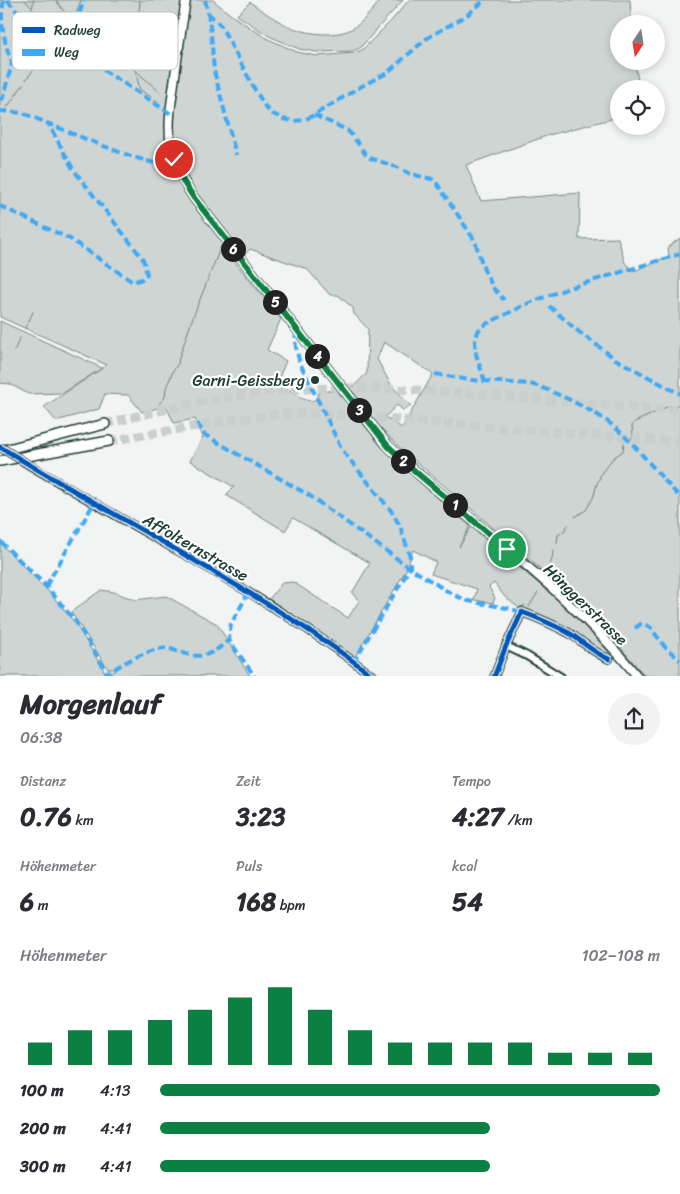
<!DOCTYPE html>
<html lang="de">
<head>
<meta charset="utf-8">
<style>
	body { margin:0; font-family:Sriracha,sans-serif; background:#f2f2f3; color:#2b2b33; height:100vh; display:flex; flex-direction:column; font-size:19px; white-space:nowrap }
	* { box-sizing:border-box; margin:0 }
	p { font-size:16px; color:#7c7c81 }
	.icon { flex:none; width:28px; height:28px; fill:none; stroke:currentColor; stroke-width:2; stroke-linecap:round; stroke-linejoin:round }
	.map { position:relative; height:676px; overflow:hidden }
	.sheet { display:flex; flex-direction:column; background:#fff; flex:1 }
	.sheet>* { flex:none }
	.needle { width:32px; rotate:192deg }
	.tools { position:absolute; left:610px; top:15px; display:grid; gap:10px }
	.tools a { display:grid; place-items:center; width:55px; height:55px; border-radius:50%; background:#fff; box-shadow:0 2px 8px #0003; font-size:25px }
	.pin { position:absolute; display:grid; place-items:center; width:42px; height:42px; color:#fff; margin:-21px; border:2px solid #fff; border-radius:50%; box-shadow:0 1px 5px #0007 }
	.km { position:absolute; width:25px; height:25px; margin:-12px; border-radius:50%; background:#222; color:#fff; font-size:14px; line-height:25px; text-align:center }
	.round { display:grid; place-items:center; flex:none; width:52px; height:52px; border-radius:26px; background:#f2f2f3 }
	.headline { display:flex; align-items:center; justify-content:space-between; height:85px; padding:0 20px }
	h1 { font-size:28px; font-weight:800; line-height:38px }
	.stats { display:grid; grid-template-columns:repeat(3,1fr); gap:8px; height:85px; padding:5px 20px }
	.stats div { display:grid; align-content:center }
	.stats b { font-size:25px; font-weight:800 }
	.stats small { font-size:14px; font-weight:400 }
	.stats p { font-size:14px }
	.chart { height:140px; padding:10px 20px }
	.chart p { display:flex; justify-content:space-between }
	.chart svg { width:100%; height:90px; margin-top:5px; stroke:#0b8043; stroke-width:6 }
	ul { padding:0 20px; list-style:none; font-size:16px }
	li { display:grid; grid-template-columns:80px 60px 1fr; align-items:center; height:38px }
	li i { height:12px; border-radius:6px; background:#0b8043 }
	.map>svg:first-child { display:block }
</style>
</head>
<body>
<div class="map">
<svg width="680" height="677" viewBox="0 0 680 677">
	<rect width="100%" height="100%" fill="#f2f3f3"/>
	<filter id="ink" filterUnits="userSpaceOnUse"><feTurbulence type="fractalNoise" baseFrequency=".02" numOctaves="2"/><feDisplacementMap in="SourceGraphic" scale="10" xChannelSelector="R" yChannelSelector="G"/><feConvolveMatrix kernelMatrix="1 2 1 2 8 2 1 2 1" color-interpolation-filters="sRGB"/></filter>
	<g filter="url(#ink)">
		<!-- green -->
		<g fill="#ced5d3" stroke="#768984" fill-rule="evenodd">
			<path d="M0,0h213l18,15 37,24 29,13 20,4 37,-3 8,-3 30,-30 17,-20h221l2,24h-13v37h16l4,28h-20v28l-70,18 -83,30 15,36 99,-8 -1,46 39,-1 7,25 9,8 35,-15 -1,-9 12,-9v438h-35l-39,-45 -72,-68 -135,-116 -21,-22 -27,-36 16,-16 1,-44 -14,-15 -1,-6 -15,-13h-8l-23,-26 -57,-20 -5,5 -11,-11 -8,8 55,68 -14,31 19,11 -8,19c9,8 24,24 37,20l3,-6 5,-3h14l42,53 27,26 64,56 -11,21 12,-20 79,66 34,33 25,26 -4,3 -35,-26 -48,-21 3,-3 -6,3 -14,-11 -11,-14 -5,4 6,11 -2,5 -19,-3 3,-11 -46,-15 5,-12 -23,-12 -6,18 -52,89 -86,-58 13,-16 11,-1 55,36 11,-17 -7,-8 18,-30 -77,-45 -8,13 -59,-36 8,-8 -44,-26 13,-24 -8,-18 -21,4 -8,-17 -24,6 -14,-17 -23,-1 -6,15 -43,12 -12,-14 63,-42 -107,-48zM384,342l49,32 -31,54 -17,-11 12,-12 6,5 8,-4 -20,-21 -14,-26z"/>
			<path d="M381,0h22l-43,48 -7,3 -36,1 -18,-3 -30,-13 -32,-21 13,-13c25,18 45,32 77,32 6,0 14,-1 20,-3 14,-5 24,-20 34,-31z"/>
			<polygon points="0,321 102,368 63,393 28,394 10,384 0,383"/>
			<polygon points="0,543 50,593 75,623 105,672 103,676 0,676"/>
			<polygon points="101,590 114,592 135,600 166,596 217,624 250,676 112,676 110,674 117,669 108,669 71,612"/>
		</g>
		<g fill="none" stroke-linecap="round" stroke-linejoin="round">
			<!-- stream -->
			<g stroke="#6d807b" stroke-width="1">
				<polyline points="25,0 31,7"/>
				<polyline points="56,0 71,22"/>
				<polyline points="140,0 139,12 138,16 128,20 126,22 125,28 140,90 159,102"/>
				<polyline points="29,21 34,0"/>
				<polyline points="79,26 125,24"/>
				<polyline points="117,31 114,36 119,59"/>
				<polyline points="59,39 75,18 81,0"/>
				<polyline points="72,45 119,30 125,26"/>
				<polyline points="18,67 29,46 28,27"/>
				<polyline points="136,71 162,94"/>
				<polyline points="26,80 46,52 56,43"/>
				<polyline points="6,109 23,85"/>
				<polyline points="25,329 33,312"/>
				<polyline points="14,351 20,338"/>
				<polyline points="159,404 165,397 166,388 174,369 178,364 179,358 193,317 221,246"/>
				<polyline points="631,439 633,435 632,426 635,422 669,406 675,407 680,402"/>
				<polyline points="575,517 586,510 593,498 597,484 602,472 613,458 623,451 624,443"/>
				<polyline points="557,543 558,535 564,531 568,525"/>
				<path d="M545,574c5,-8 8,-15 8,-24"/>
				<polyline points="529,607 538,592"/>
			</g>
			<!-- highway-tunnel -->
			<g stroke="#c8cfcd" stroke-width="9" stroke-dasharray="9 4.5" stroke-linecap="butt">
				<path d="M105,424c67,-17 133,-32 201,-35 65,-3 129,2 193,7 60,5 121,10 181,15"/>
				<polyline points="109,441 231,420 281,414 316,413 680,442"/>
			</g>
			<defs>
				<g id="minor">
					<path d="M31,466c52,31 105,61 158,91 63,37 126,74 185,120"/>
					<polyline points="506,646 527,656 561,677"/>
					<path d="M494,677l12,-31 16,-34c16,6 32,13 47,21 13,8 25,20 40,26"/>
				</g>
				<path id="major" d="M186,0c-4,25 -8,51 -11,76 -3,23 -8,47 -4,70 3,19 12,36 23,52l194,248c22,21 45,41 69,61 63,53 128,105 181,170"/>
				<g id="highway">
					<polyline points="0,451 105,424"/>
					<polyline points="0,461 109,441"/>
				</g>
			</defs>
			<!-- minor casing -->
			<use href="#minor" stroke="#1f3d34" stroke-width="10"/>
			<!-- major casing -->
			<use href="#major" stroke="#1f3d34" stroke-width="11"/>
			<!-- highway casing -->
			<use href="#highway" stroke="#1f3d34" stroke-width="12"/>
			<!-- minor -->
			<use href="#minor" stroke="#fff" stroke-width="6"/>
			<!-- major -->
			<use href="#major" stroke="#fff" stroke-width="8"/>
			<!-- highway -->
			<use href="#highway" stroke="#fff" stroke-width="9"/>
			<defs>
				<polyline id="minor-bridge" points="0,447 31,466"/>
			</defs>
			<!-- minor-bridge casing -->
			<use href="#minor-bridge" stroke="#1f3d34" stroke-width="10" stroke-linecap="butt"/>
			<!-- minor-bridge -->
			<use href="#minor-bridge" stroke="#fff" stroke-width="6"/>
			<!-- quiet -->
			<g stroke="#3fa9f5" stroke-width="4" stroke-dasharray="8 4" stroke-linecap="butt">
				<polyline points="7,0 27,23 68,47 171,114"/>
				<polyline points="205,0 208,13 211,33 214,71 236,155"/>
				<polyline points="208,13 221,26 254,88 266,108 273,114 283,119 293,121 304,120 314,115 362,86 387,73 426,39 467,15 485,0"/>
				<polyline points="68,47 84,0"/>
				<polyline points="0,100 3,98 12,63 6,46 2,24 2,11 4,0"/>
				<path d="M0,111l15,1 10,2c43,17 85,37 129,49"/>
				<polyline points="314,115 347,130 352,135 366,155 370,158 394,166 411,174 432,179 436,182 475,241 484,270 494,289 504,300"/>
				<polyline points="0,206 70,239 133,282 142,279 147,274 143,259 73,169 48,123"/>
				<polyline points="549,306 579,332 617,360 680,394"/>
				<path d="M297,330c-4,10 0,23 3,33l42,87 38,47 12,15 8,14 10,30v12l-56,93"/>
				<path d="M435,374l34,6 61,4c13,3 24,9 36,14 14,7 28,14 41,23 28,21 48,51 73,76"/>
				<polyline points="485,382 476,354 475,342 478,331 486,324 529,303 569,288 680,254"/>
				<polyline points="197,423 205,435 310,496 410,568 452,594 468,601 507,608 522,612"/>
				<polyline points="0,541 46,586 76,622 110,677"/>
				<polyline points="46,586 94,503"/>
				<polyline points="249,592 231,624 229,640 255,677"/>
				<polyline points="635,628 641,624 644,624 650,627 665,647 680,660"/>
				<path d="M105,676c13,-11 43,-27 60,-28 6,0 12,4 18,5 22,7 30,0 46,-13"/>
			</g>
			<defs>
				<g id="cycleway">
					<path d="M0,447c59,36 120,70 180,105 66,39 133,77 194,125"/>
					<path d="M494,677l12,-31 16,-34c16,6 32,13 47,21 13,8 25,20 40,26"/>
				</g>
			</defs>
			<!-- cycleway casing -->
			<use href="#cycleway" stroke="#fff" stroke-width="8"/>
			<!-- cycleway -->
			<use href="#cycleway" stroke="#0057b8" stroke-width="5"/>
		</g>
	</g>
	<g fill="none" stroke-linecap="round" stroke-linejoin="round" filter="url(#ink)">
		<defs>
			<polyline id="route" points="174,159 183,181 194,198 388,446 417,473 507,549"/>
		</defs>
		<!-- route casing -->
		<use href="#route" stroke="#fff" stroke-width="10"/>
		<!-- route -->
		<use href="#route" stroke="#0b8043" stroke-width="6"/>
	</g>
	<!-- markers -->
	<circle fill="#1f3d34" stroke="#fff" stroke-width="2" cx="315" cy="380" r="5"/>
	<g text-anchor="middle" stroke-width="4.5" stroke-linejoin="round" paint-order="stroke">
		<!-- poi labels -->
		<g font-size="16" fill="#1f3d34" stroke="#fff" text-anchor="end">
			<text x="305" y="386">Garni-Geissberg</text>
		</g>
		<!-- street labels -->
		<g font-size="16" fill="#1f3d34" stroke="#fff">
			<text transform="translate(196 547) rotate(30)" y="6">Affolternstrasse</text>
			<text transform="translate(586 604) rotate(44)" y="6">Hönggerstrasse</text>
		</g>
	</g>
	<!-- legend -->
	<rect x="12" y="12" width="166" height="58" rx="8" fill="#fff" stroke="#bcc5c2" stroke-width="1"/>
	<rect x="22" y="27" width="23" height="6" fill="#0057b8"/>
	<rect x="22" y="49" width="23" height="7" fill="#3fa9f5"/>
	<g font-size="14" fill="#1f3d34">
		<text x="54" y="35">Radweg</text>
		<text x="54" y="57">Weg</text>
	</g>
</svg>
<div class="tools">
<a><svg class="needle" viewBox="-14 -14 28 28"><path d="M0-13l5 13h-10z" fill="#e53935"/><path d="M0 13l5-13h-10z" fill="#7c7c81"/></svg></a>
<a><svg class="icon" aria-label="locate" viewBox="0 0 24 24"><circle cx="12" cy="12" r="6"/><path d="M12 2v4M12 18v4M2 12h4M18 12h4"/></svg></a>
</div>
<div class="pin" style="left:507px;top:549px;background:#1e9e55"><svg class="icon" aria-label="arrive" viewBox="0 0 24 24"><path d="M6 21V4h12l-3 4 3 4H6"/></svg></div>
<div class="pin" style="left:174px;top:159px;background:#d93025"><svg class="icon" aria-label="check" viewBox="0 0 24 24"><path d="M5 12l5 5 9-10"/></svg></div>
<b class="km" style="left:455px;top:505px">1</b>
<b class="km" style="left:403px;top:461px">2</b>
<b class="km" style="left:359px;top:410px">3</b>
<b class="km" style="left:317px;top:356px">4</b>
<b class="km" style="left:275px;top:302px">5</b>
<b class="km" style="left:233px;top:249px">6</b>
</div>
<section class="sheet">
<div class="headline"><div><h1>Morgenlauf</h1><p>06:38</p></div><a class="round"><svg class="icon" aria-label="share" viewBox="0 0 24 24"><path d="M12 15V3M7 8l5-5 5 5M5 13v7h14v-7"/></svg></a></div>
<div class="stats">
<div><p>Distanz</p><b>0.76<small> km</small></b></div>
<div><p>Zeit</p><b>3:23</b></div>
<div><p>Tempo</p><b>4:27<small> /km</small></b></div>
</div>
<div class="stats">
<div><p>Höhenmeter</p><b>6<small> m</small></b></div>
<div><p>Puls</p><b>168<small> bpm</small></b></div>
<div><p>kcal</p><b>54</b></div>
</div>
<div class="chart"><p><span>Höhenmeter</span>102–108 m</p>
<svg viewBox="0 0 160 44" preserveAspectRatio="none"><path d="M5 44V33M15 44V27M25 44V27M35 44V22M45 44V17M55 44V11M65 44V6M75 44V17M85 44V27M95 44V33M105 44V33M115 44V33M125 44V33M135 44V38M145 44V38M155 44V38"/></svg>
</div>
<ul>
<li><b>100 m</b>4:13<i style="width:100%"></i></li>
<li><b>200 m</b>4:41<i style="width:66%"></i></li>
<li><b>300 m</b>4:41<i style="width:66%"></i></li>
</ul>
</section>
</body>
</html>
